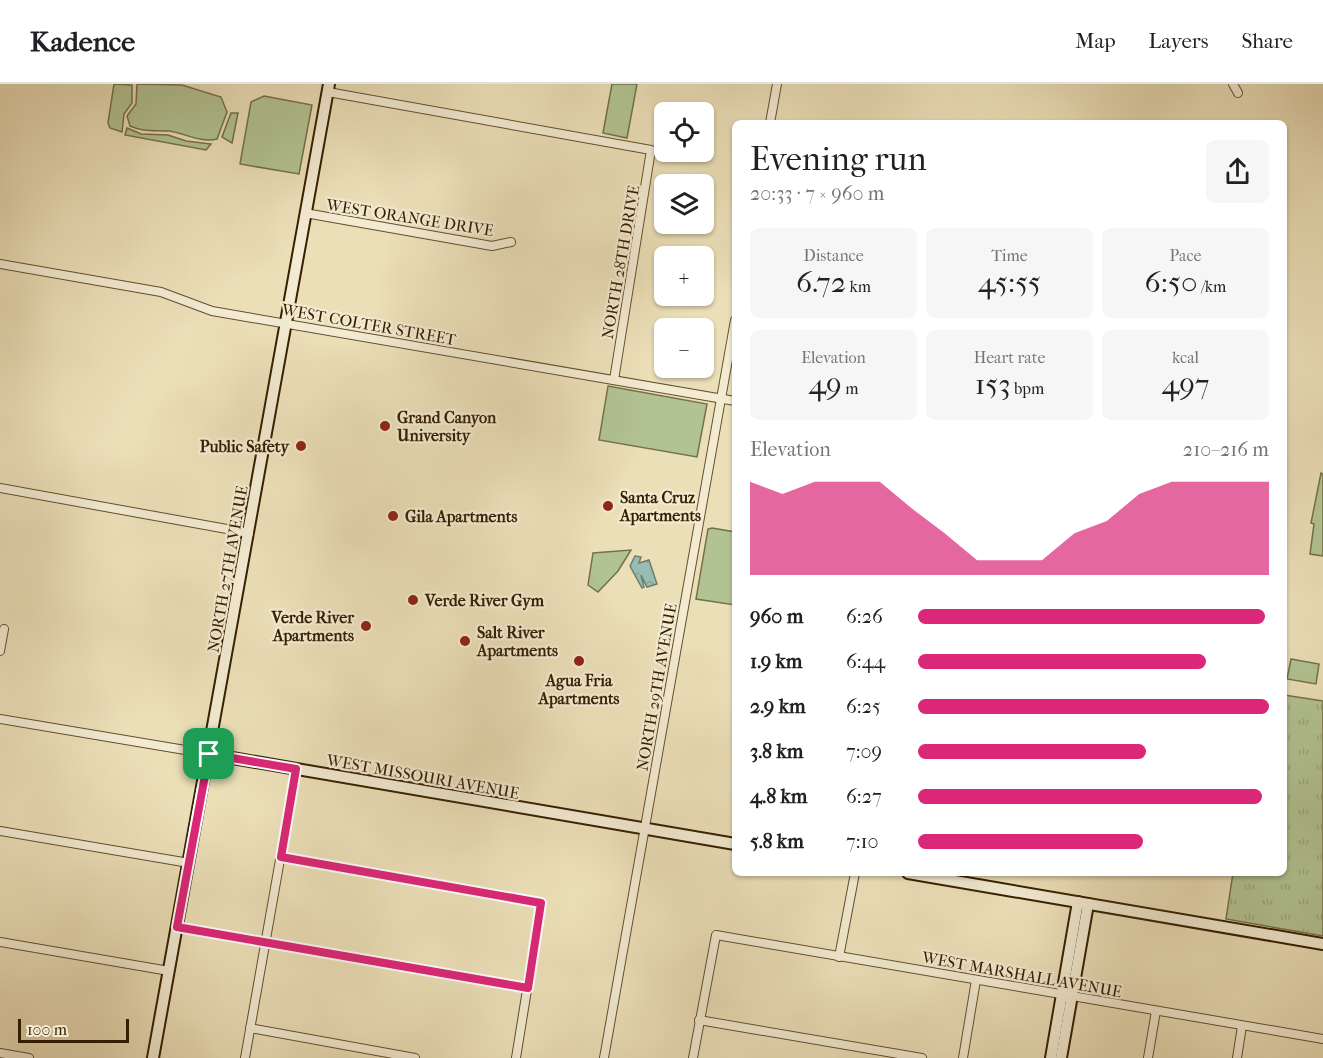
<!DOCTYPE html>
<html lang="en">
<head>
<meta charset="utf-8">
<style>
	body { margin:0; font-family:"IM FELL French Canon",serif; background:#f6f6f6; color:#202124; height:100vh; display:flex; flex-direction:column; font-size:22px; white-space:nowrap }
	* { box-sizing:border-box; margin:0 }
	p { font-size:20px; color:#757577 }
	.icon { flex:none; width:33px; height:33px; fill:none; stroke:currentColor; stroke-width:2; stroke-linecap:round; stroke-linejoin:round }
	.map { position:relative; flex:1; overflow:hidden }
	.details { position:absolute; left:732px; top:36px; width:555px; height:756px; display:flex; flex-direction:column; background:#fff; border-radius:9px; box-shadow:0 2px 4px #0004 }
	.details>* { flex:none }
	.controls { position:absolute; left:654px; top:18px; display:grid; gap:12px }
	.controls a { display:grid; place-items:center; width:60px; height:60px; border-radius:9px; background:#fff; box-shadow:0 2px 4px #0004; font-size:30px }
	.scale { position:absolute; left:18px; bottom:15px; width:111px; box-sizing:border-box; padding-left:6px; border:3px solid #361f00; border-top:0; font-size:16px; line-height:21px; white-space:nowrap; color:#361f00; -webkit-text-stroke:4px #f2ead1; paint-order:stroke }
	.pin { position:absolute; display:grid; place-items:center; width:51px; height:51px; color:#fff; margin:-26px; border-radius:12px; box-shadow:0 3px 9px #0006 }
	.round { display:grid; place-items:center; flex:none; width:63px; height:63px; border-radius:9px; background:#f6f6f6 }
	.overview { display:flex; align-items:center; justify-content:space-between; height:102px; padding:0 18px }
	h1 { font-size:33px; font-weight:600; line-height:45px }
	.metrics { display:grid; grid-template-columns:repeat(3,1fr); gap:9px; height:102px; padding:6px 18px }
	.metrics div { display:grid; align-content:center; border-radius:9px; background:#f6f6f6; text-align:center }
	.metrics b { font-size:30px; font-weight:600 }
	.metrics small { font-size:16px; font-weight:400 }
	.metrics p { font-size:16px }
	.chart { height:168px; padding:12px 18px }
	.chart p { display:flex; justify-content:space-between }
	.chart svg { width:100%; height:108px; margin-top:6px; fill:#db2777; opacity:.7 }
	ul { padding:0 18px; list-style:none; font-size:20px }
	li { display:grid; grid-template-columns:96px 72px 1fr; align-items:center; height:45px }
	li i { height:15px; border-radius:8px; background:#db2777 }
	header { display:flex; align-items:center; gap:36px; box-sizing:border-box; height:84px; padding:0 30px; background:#fff; border-bottom:2px solid #e0e0e0 }
	header strong { font-size:28px }
	nav { display:flex; gap:33px; margin-inline-start:auto; font-size:21px }
	.map>svg:first-child { display:block }
</style>
</head>
<body>
<header>
<strong>Kadence</strong>
<nav><a>Map</a><a>Layers</a><a>Share</a></nav>
</header>
<div class="map">
<svg width="1323" height="974" viewBox="0 0 1323 974">
	<defs>
		<pattern id="park-tufts" width="24" height="20" patternUnits="userSpaceOnUse" patternTransform="scale(1.5)"><rect width="24" height="20" fill="#b2c393"/><path d="M3 7l-1-3M5 7V3M7 7l1-3M15 17l-1-3M17 17v-4M19 17l1-3" fill="none" stroke="#9aa77d"/></pattern>
		<pattern id="water-ripples" width="26" height="14" patternUnits="userSpaceOnUse" patternTransform="scale(1.5)"><rect width="26" height="14" fill="#98bcb3"/><path d="M2 4q2-2 4 0t4 0M15 11q2-2 4 0t4 0" fill="none" stroke="#84a198"/></pattern>
	</defs>
	<rect width="100%" height="100%" fill="#ebdfb8"/>
	<filter id="stains"><feTurbulence type="fractalNoise" baseFrequency=".00333" numOctaves="4"/><feColorMatrix values="0 0 0 0 .2 0 0 0 0 .09 0 0 0 0 .02 0 0 0 .5 -.17"/></filter>
	<radialGradient id="worn" r=".72"><stop offset=".6" stop-color="#630" stop-opacity="0"/><stop offset="1" stop-color="#630" stop-opacity=".3"/></radialGradient>
	<!-- grass -->
	<g fill="#b2c393" stroke="#74714a" stroke-width="1.5">
		<polygon points="114,0 132,1 132,19 124,30 122,48 110,44 108,39"/>
		<path d="M137,0l45,1 39,12 6,15 -10,27c-16,4 -33,-6 -48,-8 -14,-1 -26,1 -39,-5l-3,-10 9,-12z"/>
		<polygon points="612,0 637,0 627,54 603,49"/>
		<polygon points="264,12 312,21 299,90 240,80 251,18"/>
		<polygon points="231,29 238,29 232,59 222,53"/>
		<polygon points="127,44 141,50 168,51 186,57 211,60 206,66 125,51"/>
		<polygon points="608,302 707,320 697,373 599,356"/>
		<polygon points="1321,389 1323,390 1323,472 1310,470 1314,440 1311,439"/>
		<polygon points="712,444 735,448 735,521 696,515 708,445"/>
		<polygon points="631,466 618,487 598,508 588,501 593,469"/>
		<polygon points="1291,575 1319,580 1316,600 1287,595"/>
	</g>
	<!-- park -->
	<polygon fill="url(#park-tufts)" stroke="#74714a" stroke-width="1.5" points="1284,611 1323,617 1323,852 1226,835 1233,789 1284,789"/>
	<!-- water -->
	<polygon fill="url(#water-ripples)" stroke="#717d6b" stroke-width="1.5" points="635,472 641,473 639,479 649,476 657,500 647,503 641,491 644,503 642,504 630,482"/>
	<g fill="none" stroke-linecap="round" stroke-linejoin="round">
		<defs>
			<g id="street">
				<polyline points="1233,0 1238,9"/>
				<polyline points="328,8 651,66 614,296"/>
				<polyline points="770,39 777,0"/>
				<polyline points="305,129 492,162 511,158"/>
				<polyline points="0,180 161,208 212,227 735,317"/>
				<polyline points="0,404 249,449"/>
				<polyline points="0,567 4,545"/>
				<polyline points="0,635 209,670"/>
				<polyline points="0,747 189,779"/>
				<polyline points="281,773 541,819 516,974"/>
				<polyline points="176,843 528,904"/>
				<polyline points="0,858 169,887"/>
				<polyline points="839,873 855,789"/>
				<polyline points="699,936 922,974"/>
				<polyline points="250,944 415,974"/>
				<polyline points="0,969 29,974"/>
				<polyline points="245,974 296,685"/>
				<polyline points="604,974 735,236"/>
				<polyline points="693,974 716,851 1323,955"/>
				<polyline points="963,974 976,896"/>
				<polyline points="1148,974 1156,927"/>
				<polyline points="1237,974 1242,942"/>
			</g>
			<g id="secondary">
				<polyline points="209,670 735,760"/>
				<polyline points="908,789 1323,860"/>
				<polyline points="153,974 329,0"/>
				<polyline points="1051,974 1078,818"/>
				<polyline points="1061,974 1088,820"/>
			</g>
		</defs>
		<!-- street casing -->
		<use href="#street" stroke="#634f2e" stroke-width="10"/>
		<!-- secondary casing -->
		<use href="#secondary" stroke="#361f00" stroke-width="14"/>
		<!-- street -->
		<use href="#street" stroke="#f2ead1" stroke-width="8"/>
		<!-- secondary -->
		<use href="#secondary" stroke="#f2ead1" stroke-width="10"/>
	</g>
	<g fill="none" stroke-linecap="round" stroke-linejoin="round">
		<defs>
			<polygon id="route" points="209,670 296,685 281,773 541,819 528,904 177,843"/>
		</defs>
		<!-- route casing -->
		<use href="#route" stroke="#fff" stroke-width="12"/>
		<!-- route -->
		<use href="#route" stroke="#db2777" stroke-width="8"/>
	</g>
	<!-- markers -->
	<g fill="#8f2418" stroke="#f2ead1" stroke-width="2">
		<circle cx="385" cy="342" r="6"/>
		<circle cx="301" cy="362" r="6"/>
		<circle cx="608" cy="422" r="6"/>
		<circle cx="393" cy="432" r="6"/>
		<circle cx="413" cy="516" r="6"/>
		<circle cx="366" cy="542" r="6"/>
		<circle cx="465" cy="557" r="6"/>
		<circle cx="579" cy="577" r="6"/>
	</g>
	<g text-anchor="middle" stroke-width="4.5" stroke-linejoin="round" paint-order="stroke">
		<!-- street labels -->
		<g font-size="16" fill="#361f00" stroke="#f2ead1">
			<text transform="translate(410 133) rotate(9)" y="6">WEST ORANGE DRIVE</text>
			<text transform="translate(620 178) rotate(-80)" y="6">NORTH 28TH DRIVE</text>
			<text transform="translate(369 240) rotate(10)" y="6">WEST COLTER STREET</text>
			<text transform="translate(227 485) rotate(-80)" y="6">NORTH 27TH AVENUE</text>
			<text transform="translate(656 603) rotate(-80)" y="6">NORTH 29TH AVENUE</text>
			<text transform="translate(423 692) rotate(10)" y="6">WEST MISSOURI AVENUE</text>
			<text transform="translate(1022 890) rotate(10)" y="6">WEST MARSHALL AVENUE</text>
		</g>
		<!-- poi labels -->
		<g font-size="16" font-weight="bold" fill="#361f00" stroke="#f2ead1" text-anchor="start">
			<text x="397" y="339">Grand Canyon<tspan x="397" dy="18">University</tspan></text>
			<text x="289" y="368" text-anchor="end">Public Safety</text>
			<text x="620" y="419">Santa Cruz<tspan x="620" dy="18">Apartments</tspan></text>
			<text x="405" y="438">Gila Apartments</text>
			<text x="425" y="522">Verde River Gym</text>
			<text x="354" y="539" text-anchor="end">Verde River<tspan x="354" dy="18">Apartments</tspan></text>
			<text x="477" y="554">Salt River<tspan x="477" dy="18">Apartments</tspan></text>
			<text x="579" y="602" text-anchor="middle">Agua Fria<tspan x="579" dy="18">Apartments</tspan></text>
		</g>
	</g>
	<rect width="100%" height="100%" filter="url(#stains)"/>
	<rect width="100%" height="100%" fill="url(#worn)"/>
</svg>
<div class="controls">
<a><svg class="icon" aria-label="locate" viewBox="0 0 24 24"><circle cx="12" cy="12" r="6"/><path d="M12 2v4M12 18v4M2 12h4M18 12h4"/></svg></a>
<a><svg class="icon" aria-label="layers" viewBox="0 0 24 24"><path d="M12 4l9 5-9 5-9-5zM3 14l9 5 9-5"/></svg></a>
<a>+</a>
<a>−</a>
</div>
<div class="scale">100 m</div>
<div class="pin" style="left:209px;top:670px;background:#1e9e55"><svg class="icon" aria-label="arrive" viewBox="0 0 24 24"><path d="M6 21V4h12l-3 4 3 4H6"/></svg></div>
<section class="details">
<div class="overview"><div><h1>Evening run</h1><p>20:33 · 7 × 960 m</p></div><a class="round"><svg class="icon" aria-label="share" viewBox="0 0 24 24"><path d="M12 15V3M7 8l5-5 5 5M5 13v7h14v-7"/></svg></a></div>
<div class="metrics">
<div><p>Distance</p><b>6.72<small> km</small></b></div>
<div><p>Time</p><b>45:55</b></div>
<div><p>Pace</p><b>6:50<small> /km</small></b></div>
</div>
<div class="metrics">
<div><p>Elevation</p><b>49<small> m</small></b></div>
<div><p>Heart rate</p><b>153<small> bpm</small></b></div>
<div><p>kcal</p><b>497</b></div>
</div>
<div class="chart"><p><span>Elevation</span>210–216 m</p>
<svg viewBox="0 0 160 44" preserveAspectRatio="none"><path d="M0 44V6L10 11L20 6L30 6L40 6L50 17L60 27L70 38L80 38L90 38L100 27L110 22L120 11L130 6L140 6L150 6L160 6V44z"/></svg>
</div>
<ul>
<li><b>960 m</b>6:26<i style="width:99%"></i></li>
<li><b>1.9 km</b>6:44<i style="width:82%"></i></li>
<li><b>2.9 km</b>6:25<i style="width:100%"></i></li>
<li><b>3.8 km</b>7:09<i style="width:65%"></i></li>
<li><b>4.8 km</b>6:27<i style="width:98%"></i></li>
<li><b>5.8 km</b>7:10<i style="width:64%"></i></li>
</ul>
</section>
</div>
</body>
</html>
